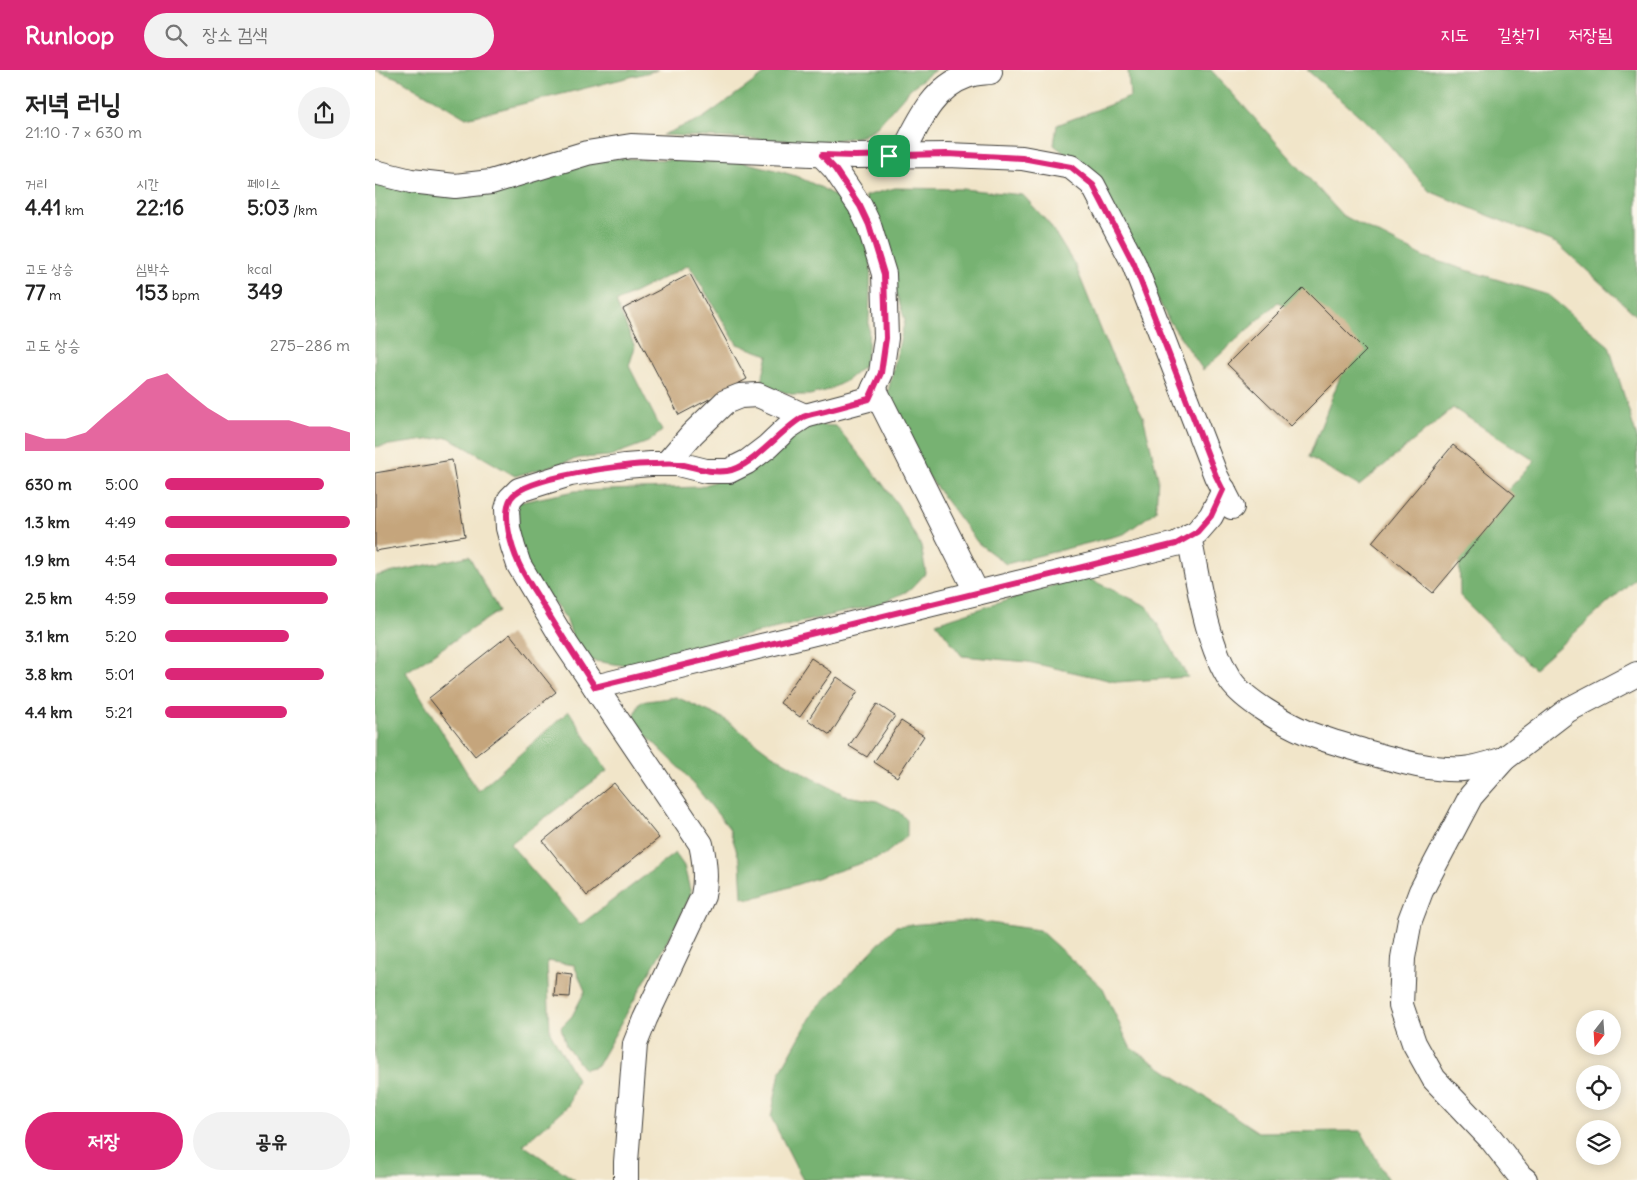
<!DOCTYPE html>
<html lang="ko">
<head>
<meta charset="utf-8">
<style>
	body { margin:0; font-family:Delius,"Poor Story",sans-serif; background:#f2f2f2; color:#222; height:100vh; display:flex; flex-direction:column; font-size:19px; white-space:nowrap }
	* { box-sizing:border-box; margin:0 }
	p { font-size:16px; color:#767676 }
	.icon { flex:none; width:28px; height:28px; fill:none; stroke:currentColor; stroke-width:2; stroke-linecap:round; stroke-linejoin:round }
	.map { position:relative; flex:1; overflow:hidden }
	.drawer { display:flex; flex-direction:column; background:#fff; width:375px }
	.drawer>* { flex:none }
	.needle { width:32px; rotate:197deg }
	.controls { position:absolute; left:1201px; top:940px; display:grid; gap:10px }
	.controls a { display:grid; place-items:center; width:45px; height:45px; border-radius:50%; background:#fff; box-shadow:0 2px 12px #0003; font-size:25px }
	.pin { position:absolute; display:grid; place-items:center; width:42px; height:42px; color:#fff; margin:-21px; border-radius:10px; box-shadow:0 2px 8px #0006 }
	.round { display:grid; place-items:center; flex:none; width:52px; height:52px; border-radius:26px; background:#f2f2f2 }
	.overview { display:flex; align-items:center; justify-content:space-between; height:85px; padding:0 25px }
	h1 { font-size:28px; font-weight:700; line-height:38px }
	.stats { display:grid; grid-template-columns:repeat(3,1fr); gap:8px; height:85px; padding:5px 25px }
	.stats div { display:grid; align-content:center }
	.stats b { font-size:21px; font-weight:700 }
	.stats small { font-size:14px; font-weight:400 }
	.stats p { font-size:14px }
	.chart { height:140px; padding:10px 25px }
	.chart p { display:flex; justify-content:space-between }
	.chart svg { width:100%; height:90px; margin-top:5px; fill:#db2777; opacity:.7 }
	.cta { display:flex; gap:10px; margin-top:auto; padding:10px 25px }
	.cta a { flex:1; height:58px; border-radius:30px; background:#db2777; color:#fff; font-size:20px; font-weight:700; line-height:58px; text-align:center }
	.cta a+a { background:#f2f2f2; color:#222 }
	ul { padding:0 25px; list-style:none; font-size:16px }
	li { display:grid; grid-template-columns:80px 60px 1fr; align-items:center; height:38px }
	li i { height:12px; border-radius:6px; background:#db2777 }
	header { display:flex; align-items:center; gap:30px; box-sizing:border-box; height:70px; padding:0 25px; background:#db2777; color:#fff }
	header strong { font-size:24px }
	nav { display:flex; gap:28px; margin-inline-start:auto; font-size:18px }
	.search { width:350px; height:45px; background:#f2f2f2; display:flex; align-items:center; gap:12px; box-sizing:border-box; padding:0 18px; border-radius:28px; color:#767676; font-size:19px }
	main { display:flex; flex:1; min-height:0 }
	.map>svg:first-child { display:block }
</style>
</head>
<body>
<header>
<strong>Runloop</strong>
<div class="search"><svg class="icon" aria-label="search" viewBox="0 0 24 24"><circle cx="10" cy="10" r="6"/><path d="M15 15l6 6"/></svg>장소 검색</div>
<nav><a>지도</a><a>길찾기</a><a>저장됨</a></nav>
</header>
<main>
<section class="drawer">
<div class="overview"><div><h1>저녁 러닝</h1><p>21:10 · 7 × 630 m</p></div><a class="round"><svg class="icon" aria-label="share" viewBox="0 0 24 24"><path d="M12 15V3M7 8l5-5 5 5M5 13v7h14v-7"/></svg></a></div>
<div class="stats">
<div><p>거리</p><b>4.41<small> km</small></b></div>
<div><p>시간</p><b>22:16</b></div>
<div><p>페이스</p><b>5:03<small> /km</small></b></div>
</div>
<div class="stats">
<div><p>고도 상승</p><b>77<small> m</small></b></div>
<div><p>심박수</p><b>153<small> bpm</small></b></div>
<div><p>kcal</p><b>349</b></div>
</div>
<div class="chart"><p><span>고도 상승</span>275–286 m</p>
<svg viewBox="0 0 160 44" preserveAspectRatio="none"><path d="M0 44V35L10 38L20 38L30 35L40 26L50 18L60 9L70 6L80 15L90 23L100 29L110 29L120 29L130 29L140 32L150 32L160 35V44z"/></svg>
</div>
<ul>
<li><b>630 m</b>5:00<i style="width:86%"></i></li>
<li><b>1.3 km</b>4:49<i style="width:100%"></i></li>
<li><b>1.9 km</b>4:54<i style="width:93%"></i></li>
<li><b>2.5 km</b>4:59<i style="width:88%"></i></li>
<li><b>3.1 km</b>5:20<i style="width:67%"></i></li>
<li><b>3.8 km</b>5:01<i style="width:86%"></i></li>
<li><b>4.4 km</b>5:21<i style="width:66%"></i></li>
</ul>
<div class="cta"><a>저장</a><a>공유</a></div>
</section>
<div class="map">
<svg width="1262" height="1110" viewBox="0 0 1262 1110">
	<rect width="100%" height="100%" fill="#fbf7ec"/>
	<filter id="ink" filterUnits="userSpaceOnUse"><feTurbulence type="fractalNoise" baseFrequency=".02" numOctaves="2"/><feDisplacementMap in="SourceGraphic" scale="10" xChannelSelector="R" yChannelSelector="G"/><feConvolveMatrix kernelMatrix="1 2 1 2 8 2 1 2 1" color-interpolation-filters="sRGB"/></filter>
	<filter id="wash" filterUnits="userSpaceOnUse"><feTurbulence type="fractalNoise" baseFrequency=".0096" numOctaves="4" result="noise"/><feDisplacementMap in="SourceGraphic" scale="20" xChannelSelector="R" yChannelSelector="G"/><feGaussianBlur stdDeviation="1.12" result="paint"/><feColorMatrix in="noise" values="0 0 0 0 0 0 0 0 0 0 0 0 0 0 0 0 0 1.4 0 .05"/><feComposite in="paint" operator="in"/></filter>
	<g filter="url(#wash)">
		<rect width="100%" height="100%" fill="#f1e5c9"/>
		<!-- forest -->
		<g fill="#77b272" stroke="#4a6747">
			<polygon points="0,0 283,0 91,48 25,9"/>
			<polygon points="395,0 560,0 536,18 502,57 487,66 448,72 287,65 328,48"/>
			<polygon points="753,0 836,0 967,145 1049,187 1173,225 1234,276 1262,368 1262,507 1159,599 1085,526 1084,472 1160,391 1078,338 984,416 934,387 977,276 903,232 828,300 793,249 722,109 679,75 682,55 755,27"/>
			<polygon points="932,0 1262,0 1262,246 1183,174 1054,121 1002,61"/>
			<polygon points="233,88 368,92 397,99 421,106 447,118 463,128 480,149 496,189 493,280 488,297 471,311 453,320 435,325 419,325 402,320 386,313 393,285 362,274 314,195 241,232 260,277 254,296 287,361 273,372 235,386 205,388 140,406 73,367 0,377 0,109 24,116"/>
			<polygon points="520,118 588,119 648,125 675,155 701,197 735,282 768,346 783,407 781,441 749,464 631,494 603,473 567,425 530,374 511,330 530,250 490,126"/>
			<polygon points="429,354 461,356 504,409 523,435 546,476 551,503 535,520 504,534 313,579 267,598 205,589 191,548 152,501 140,462 141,433 200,421 325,417 353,406"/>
			<polygon points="94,486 124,541 31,602 103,721 194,641 232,701 135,774 205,855 300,783 309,796 316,824 303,852 222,996 209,999 191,976 186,957 197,946 210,921 199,895 172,891 175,962 202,1009 193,1036 148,1075 200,1110 0,1110 0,506"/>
			<polygon points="708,506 772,536 813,607 742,612 653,592 587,586 561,553"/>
			<polygon points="301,627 348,648 396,684 439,709 472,726 502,731 524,742 532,750 532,766 508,786 396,823 375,829 367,827 365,791 354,758 306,699 257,652 265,632"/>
			<polygon points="594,850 664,860 728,918 755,977 883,1062 986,1061 1013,1110 428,1110 396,1047 405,1002 440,940 521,856"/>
		</g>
		<g id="blocks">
			<!-- building -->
			<g fill="#c5a57b">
				<polygon points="315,204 372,309 304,345 248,239"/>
				<polygon points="928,218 991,281 916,356 852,294"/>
				<polygon points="1078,375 1140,425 1058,523 997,472"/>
				<polygon points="77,390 90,466 0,481 0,403"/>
				<polygon points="135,564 181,622 100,686 54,628"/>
				<polygon points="436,588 457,602 425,647 405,633"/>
				<polygon points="462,607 483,621 455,665 433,650"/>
				<polygon points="502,634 520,646 492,687 474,676"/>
				<polygon points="526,651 549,666 522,707 499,692"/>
				<polygon points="239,713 284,768 212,826 168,771"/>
				<polygon points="181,902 197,904 195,927 179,926"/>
			</g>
		</g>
	</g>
	<g filter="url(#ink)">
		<use href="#blocks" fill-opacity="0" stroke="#3c3a36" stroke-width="1"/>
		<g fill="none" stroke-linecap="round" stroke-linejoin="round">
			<defs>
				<g id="minor">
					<path d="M527,85c16,-31 30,-67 65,-79 7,-3 16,-3 23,-4"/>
					<polyline points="0,102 36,111 80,116 116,112 212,83 256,76 480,86 572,85 647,88 696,97 718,115 759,194 841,406 857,437"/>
					<polyline points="499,318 602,523"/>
					<polyline points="291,394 317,364 350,332 365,326 383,325 430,346"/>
					<path d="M814,466c9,44 17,108 42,145 13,19 53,42 74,51 19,8 39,13 58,19 32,9 67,20 100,18 14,-1 28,-6 41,-10"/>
					<polyline points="220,617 801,474 822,462 836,446 849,420"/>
					<path d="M251,1110v-18l9,-118 10,-25 58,-123c4,-18 2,-34 -2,-52l-135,-200 -47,-79 -6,-18 -5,-19 -1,-19 3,-10 9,-9 51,-16 55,-8 26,-2h27l28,7h23l18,-9 21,-16 19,-18 18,-12 64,-17 12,-26 5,-35 -2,-64 -15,-49 -9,-19 -25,-37 -13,-14"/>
					<polyline points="1150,1110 1145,1106 1116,1069 1059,1009 1039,973 1026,935 1028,888 1035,850 1046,821 1096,726 1129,689 1193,640 1262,604"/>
				</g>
			</defs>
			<!-- minor casing -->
			<use href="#minor" stroke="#3c3a36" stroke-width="26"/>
			<!-- minor -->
			<use href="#minor" stroke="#fff" stroke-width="24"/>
		</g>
	</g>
	<g fill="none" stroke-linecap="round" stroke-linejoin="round" filter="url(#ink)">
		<defs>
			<path id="route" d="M572,84l75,4 49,9 22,18 41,79 82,212 7,14 -12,26 -14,16 -21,12 -581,143c-19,-29 -37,-57 -55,-87 -7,-11 -15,-23 -21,-36 -7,-15 -18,-50 -8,-66 13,-21 115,-34 141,-34 8,0 18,-1 26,0 18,3 29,9 49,7 25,-3 53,-41 76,-54 7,-3 15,-4 22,-6 15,-4 30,-8 44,-12l12,-26 5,-35 -2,-64 -15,-49 -9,-19 -25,-37 -13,-14 33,1z"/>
		</defs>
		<!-- route casing -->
		<use href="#route" stroke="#fff" stroke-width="10"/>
		<!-- route -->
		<use href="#route" stroke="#db2777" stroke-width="6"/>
	</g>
</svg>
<div class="controls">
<a><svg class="needle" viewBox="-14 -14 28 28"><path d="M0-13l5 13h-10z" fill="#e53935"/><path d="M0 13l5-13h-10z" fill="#767676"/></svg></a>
<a><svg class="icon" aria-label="locate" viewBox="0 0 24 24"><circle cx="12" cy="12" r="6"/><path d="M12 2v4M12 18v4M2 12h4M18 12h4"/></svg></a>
<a><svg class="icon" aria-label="layers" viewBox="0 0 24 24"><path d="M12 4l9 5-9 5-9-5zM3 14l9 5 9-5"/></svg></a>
</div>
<div class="pin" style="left:514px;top:86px;background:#1e9e55"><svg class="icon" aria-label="arrive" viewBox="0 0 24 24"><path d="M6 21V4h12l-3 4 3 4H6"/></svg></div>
</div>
</main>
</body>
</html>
